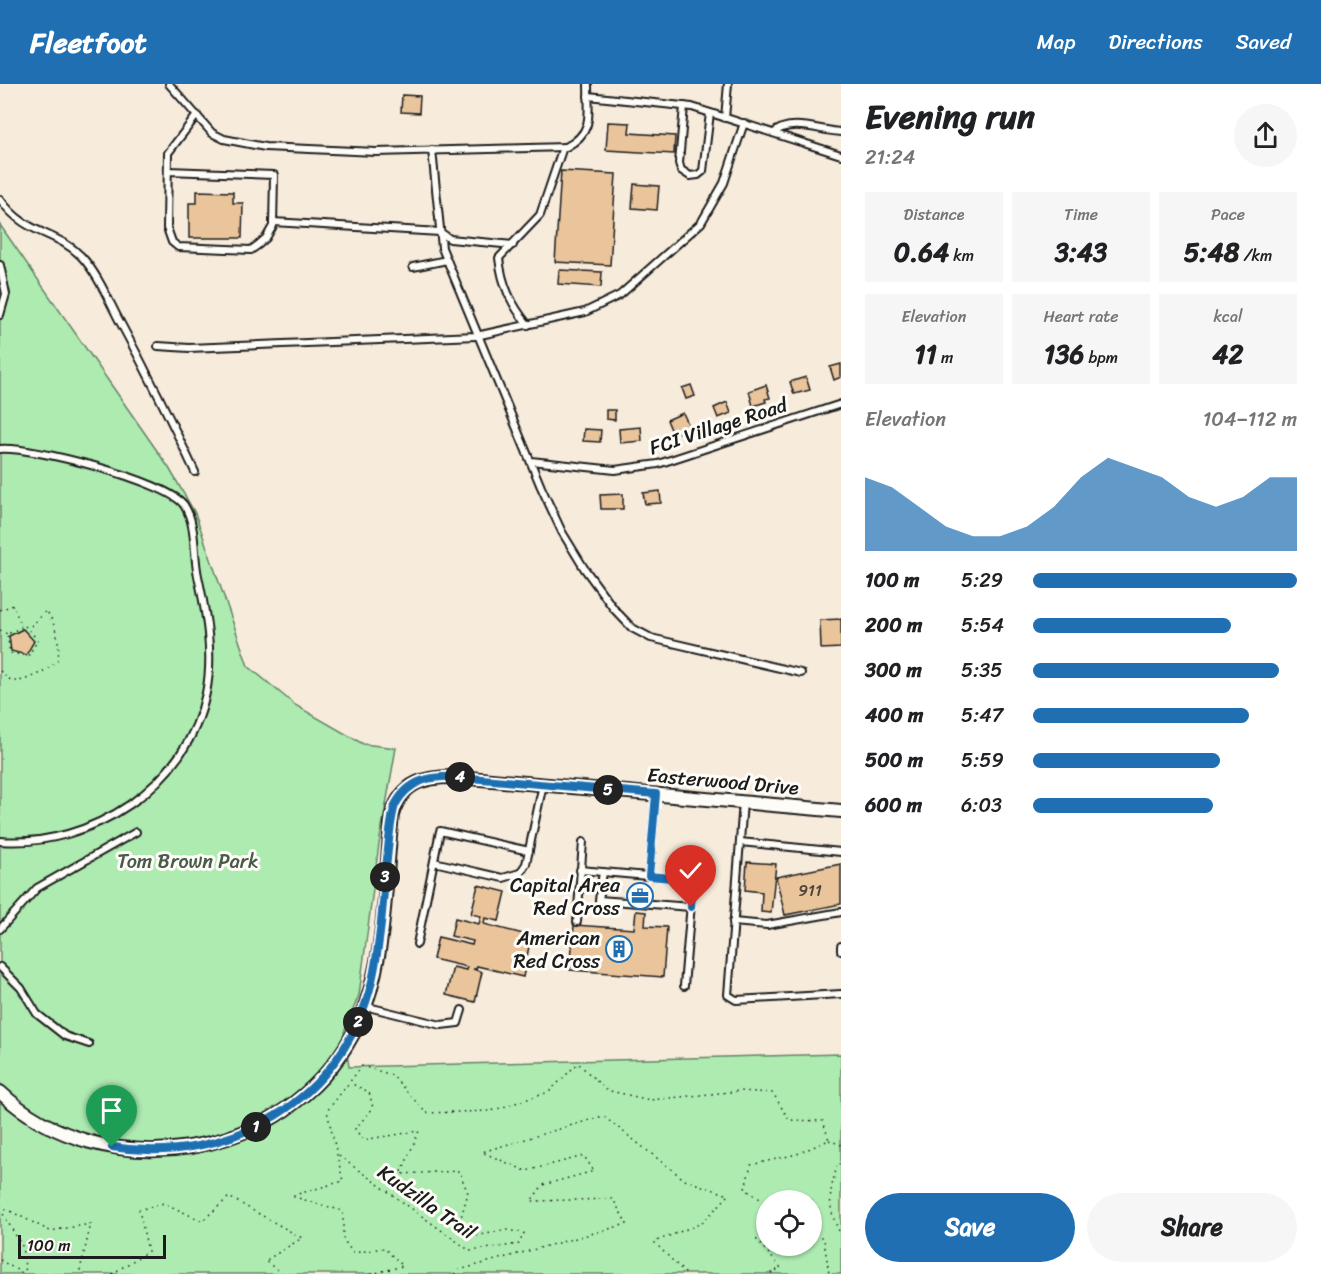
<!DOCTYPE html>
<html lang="en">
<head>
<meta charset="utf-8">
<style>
	body { margin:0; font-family:Sriracha,sans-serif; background:#f6f6f6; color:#202124; height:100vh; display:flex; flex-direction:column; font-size:22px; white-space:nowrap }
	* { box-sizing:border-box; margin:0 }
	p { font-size:20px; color:#757577 }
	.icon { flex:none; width:33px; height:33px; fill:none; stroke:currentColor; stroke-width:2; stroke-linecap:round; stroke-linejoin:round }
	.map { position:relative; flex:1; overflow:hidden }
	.panel { display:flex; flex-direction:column; background:#fff; width:480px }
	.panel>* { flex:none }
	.buttons { position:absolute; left:756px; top:1106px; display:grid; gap:12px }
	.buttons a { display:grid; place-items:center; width:66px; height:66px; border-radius:50%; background:#fff; box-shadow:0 2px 4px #0004; font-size:30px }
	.scale { position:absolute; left:18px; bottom:15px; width:148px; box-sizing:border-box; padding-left:6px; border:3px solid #1c1c1c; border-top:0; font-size:16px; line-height:21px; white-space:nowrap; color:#1c1c1c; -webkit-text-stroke:4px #fdfcf7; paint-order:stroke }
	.pin { position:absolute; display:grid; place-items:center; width:51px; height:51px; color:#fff; margin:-62px -26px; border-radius:50% 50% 50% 0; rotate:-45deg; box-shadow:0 0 6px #0007 }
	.pin .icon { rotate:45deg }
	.km { position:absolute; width:30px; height:30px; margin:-15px; border-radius:50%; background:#222; color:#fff; font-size:16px; line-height:30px; text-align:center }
	.round { display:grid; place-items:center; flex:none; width:63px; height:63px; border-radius:32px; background:#f6f6f6 }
	.head { display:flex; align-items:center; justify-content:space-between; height:102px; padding:0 24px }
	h1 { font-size:33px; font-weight:700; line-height:45px }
	.stats { display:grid; grid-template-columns:repeat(3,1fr); gap:9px; height:102px; padding:6px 24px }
	.stats div { display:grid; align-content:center; border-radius:0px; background:#f6f6f6; text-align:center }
	.stats b { font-size:26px; font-weight:700 }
	.stats small { font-size:16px; font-weight:400 }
	.stats p { font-size:16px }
	.chart { height:168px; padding:12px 24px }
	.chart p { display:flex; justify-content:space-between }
	.chart svg { width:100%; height:108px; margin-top:6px; fill:#1f6fb2; opacity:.7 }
	.action { display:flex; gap:12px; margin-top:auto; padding:12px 24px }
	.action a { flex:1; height:69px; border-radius:36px; background:#1f6fb2; color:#fff; font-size:24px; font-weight:700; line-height:69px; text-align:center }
	.action a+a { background:#f6f6f6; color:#202124 }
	ul { padding:0 24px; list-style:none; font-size:20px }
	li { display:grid; grid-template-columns:96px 72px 1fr; align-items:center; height:45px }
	li i { height:15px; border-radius:8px; background:#1f6fb2 }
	header { display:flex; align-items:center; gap:36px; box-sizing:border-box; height:84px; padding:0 30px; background:#1f6fb2; color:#fff }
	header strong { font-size:28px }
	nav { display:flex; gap:33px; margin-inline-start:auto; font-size:21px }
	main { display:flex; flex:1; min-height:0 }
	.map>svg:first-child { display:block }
</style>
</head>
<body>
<header>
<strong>Fleetfoot</strong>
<nav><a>Map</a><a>Directions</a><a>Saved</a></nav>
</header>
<main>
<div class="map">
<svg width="841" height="1190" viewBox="0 0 841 1190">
	<rect width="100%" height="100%" fill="#f7ebdb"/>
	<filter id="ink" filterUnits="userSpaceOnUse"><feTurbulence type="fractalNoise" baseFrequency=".0167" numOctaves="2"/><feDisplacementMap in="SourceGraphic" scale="12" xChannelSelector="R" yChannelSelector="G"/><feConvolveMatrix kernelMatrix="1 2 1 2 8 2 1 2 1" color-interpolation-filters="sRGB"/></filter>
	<g filter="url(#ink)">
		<!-- green -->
		<path fill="#adebb1" stroke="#648466" stroke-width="1.5" fill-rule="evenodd" d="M0,141l169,243 26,45 53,153 47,39 68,39 33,4 -17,96 -20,151 -15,37 5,35 492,-13v220h-841zM766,1116h46v45h-46z"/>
		<!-- building -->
		<g fill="#eac49b" stroke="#1c1c1c" stroke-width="1.5">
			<polygon points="402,11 420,12 419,29 401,28"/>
			<polygon points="608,38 630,39 629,49 675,52 674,70 606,66"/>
			<polygon points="561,87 616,90 610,181 555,178"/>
			<polygon points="634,100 659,102 657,126 632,124"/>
			<polygon points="197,107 233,108 233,119 243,119 242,154 189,154 189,119 197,119"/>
			<polygon points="559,186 602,188 601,203 558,200"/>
			<polygon points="841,280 841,293 834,296 830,283"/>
			<polygon points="806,293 810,306 794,310 790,298"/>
			<polygon points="691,301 695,312 686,315 682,304"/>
			<polygon points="766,301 770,314 765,315 766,318 753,322 749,307"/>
			<polygon points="727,318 731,329 718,334 714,324"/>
			<polygon points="606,326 615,326 615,336 606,335"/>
			<polygon points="683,329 690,344 679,349 677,346 672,348 667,336"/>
			<polygon points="641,343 642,357 620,359 619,345"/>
			<polygon points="584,345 601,346 600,358 583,357"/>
			<polygon points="660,407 661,419 645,420 643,409"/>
			<polygon points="623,410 623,425 601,425 600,411"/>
			<polygon points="841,535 841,564 821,565 820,536"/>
			<polygon points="23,545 34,557 26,571 11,567 9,552"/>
			<polygon points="747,778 776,780 771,829 761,828 762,808 745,806"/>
			<polygon points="841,780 841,820 785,831 776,793"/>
			<polygon points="478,801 506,808 499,837 485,834 484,840 531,852 523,893 477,882 476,885 473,885 482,888 475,918 446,911 453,883 466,886 467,883 433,875 438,853 472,861 473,857 451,852 455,834 479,840 481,832 471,830"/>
			<polygon points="636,827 646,828 645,842 667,843 663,893 570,886 574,841 634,845"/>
		</g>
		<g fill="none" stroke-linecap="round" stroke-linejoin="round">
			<defs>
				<g id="lane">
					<path d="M169,0l43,49 12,6 41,8 111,5 190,-5c29,-15 22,-34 22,-63"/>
					<polyline points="588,12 692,23 841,71"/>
					<polyline points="684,22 679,79 681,86 690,92 698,91 703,87 710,29"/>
					<polyline points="725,34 728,0"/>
					<path d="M774,49c16,-15 47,-2 67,-1"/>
					<polyline points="432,66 442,164 541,403 562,448 584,484 614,525 632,544 651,554 801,589"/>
					<polyline points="168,87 274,91 273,142 266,154 258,161 251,166 178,163 172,158 167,144 168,69 197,31"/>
					<path d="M0,115c26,37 55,31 81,57 16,17 27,43 38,64 27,50 52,100 76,152"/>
					<polyline points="273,138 440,148 450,155 513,161"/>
					<polyline points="0,181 6,210 0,231"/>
					<polyline points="413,183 447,176"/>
					<path d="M528,241c-17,-21 -26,-40 -29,-67l41,-43 23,-68"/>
					<polyline points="158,262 189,264 476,252 585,228 620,211 701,139 724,99 744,39"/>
					<path d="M0,365c31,-3 167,32 184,56 13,20 9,48 14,71 8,37 16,78 8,117 -18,92 -115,155 -206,148"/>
					<polyline points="531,377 615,386 658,380 841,320"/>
					<polyline points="743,718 728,911 736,916 841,910"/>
					<polyline points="740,758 841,768"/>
					<polyline points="434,778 503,794 520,789 526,780 543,700"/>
					<polyline points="580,786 693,796 684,902"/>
					<polyline points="603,788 599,816 691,823"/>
					<polyline points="649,792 656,710"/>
					<polyline points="577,838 583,758"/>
					<polyline points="733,838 767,841 841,828"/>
					<polyline points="0,845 37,804 136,748"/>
					<polyline points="417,860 440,747 529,767"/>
					<polyline points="841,862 841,867"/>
					<polyline points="0,883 21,904 37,930 65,952 89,960"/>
					<polyline points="364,922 441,941 458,939 462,926"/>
				</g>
				<path id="street" d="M0,1008c104,97 285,69 353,-58 34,-64 31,-148 39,-219 10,-34 34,-39 66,-38l383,34"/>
			</defs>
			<!-- lane casing -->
			<use href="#lane" stroke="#1c1c1c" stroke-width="10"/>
			<!-- street casing -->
			<use href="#street" stroke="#1c1c1c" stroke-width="16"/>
			<!-- path -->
			<g stroke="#1c1c1c" stroke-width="1.5" stroke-dasharray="1.5 4.5" stroke-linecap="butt">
				<polyline points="0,526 13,521 21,542"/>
				<polygon points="25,542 38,556 28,572 10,569 7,550"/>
				<polyline points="0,546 7,550"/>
				<path d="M0,587c5,5 8,9 15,10 9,1 37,-12 42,-21 5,-11 -2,-40 -11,-49l-18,18"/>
				<polyline points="829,1056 841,1061"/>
				<polyline points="339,1072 470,1167 519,1160 524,1149 507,1146 470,1153 458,1144 468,1109 459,1087 401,1090 419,1047 363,1056 355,1045 373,1024 369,1008 350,999"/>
				<path d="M841,1080l-3,-1c-9,30 -12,43 3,72"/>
				<polyline points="0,1122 50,1147 91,1140 79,1190"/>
				<polyline points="0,1125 22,1162 26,1190"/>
				<polyline points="812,1144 824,1156 829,1190"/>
				<polyline points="766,1149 756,1155 781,1184 769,1190"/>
				<polyline points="0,1176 24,1190"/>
				<polyline points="112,1190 148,1167 139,1126 164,1119 202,1137 229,1113 302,1154 265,1177 283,1190"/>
				<polyline points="371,1190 403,1182 384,1164 353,1169 343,1155 343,1127 291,1112 343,1097 327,1027 362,982 392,991 426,1029 491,1027 549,1008 578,979 606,1006 650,1016 740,1007 773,1009 789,1036 823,1037 829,1056 797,1070 751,1081 745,1105 766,1119"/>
				<polyline points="454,1190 459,1186 627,1140 613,1115 531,1117 543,1101 594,1087 584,1072 526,1087 482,1068 603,1032 685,1096 729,1111 702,1139 654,1158 686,1190"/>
			</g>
			<!-- lane -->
			<use href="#lane" stroke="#fdfcf7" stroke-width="6"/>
			<!-- street -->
			<use href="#street" stroke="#fdfcf7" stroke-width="12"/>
		</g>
	</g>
	<g fill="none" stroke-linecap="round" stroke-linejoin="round" filter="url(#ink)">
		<defs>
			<path id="route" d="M112,1063c117,19 232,-47 260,-166 9,-40 11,-82 15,-122 2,-18 3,-37 8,-54 14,-26 36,-29 63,-28l198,17 -7,82 44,4 -2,27"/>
		</defs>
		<!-- route casing -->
		<use href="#route" stroke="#fff" stroke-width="12"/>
		<!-- route -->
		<use href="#route" stroke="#1f6fb2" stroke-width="8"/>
	</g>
	<!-- icons -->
	<defs>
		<symbol id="office-ring" viewBox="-11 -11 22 22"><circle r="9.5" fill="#fdfcf7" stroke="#1f6fb2" stroke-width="1.5"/><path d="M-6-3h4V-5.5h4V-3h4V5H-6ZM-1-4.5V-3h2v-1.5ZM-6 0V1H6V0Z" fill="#1f6fb2"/></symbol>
		<symbol id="building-ring" viewBox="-11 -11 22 22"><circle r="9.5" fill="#fdfcf7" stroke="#1f6fb2" stroke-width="1.5"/><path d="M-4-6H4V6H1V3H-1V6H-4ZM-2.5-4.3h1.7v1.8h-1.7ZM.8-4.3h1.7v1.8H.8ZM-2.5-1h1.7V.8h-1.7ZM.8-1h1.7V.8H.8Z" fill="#1f6fb2"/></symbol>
	</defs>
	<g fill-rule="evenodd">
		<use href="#office-ring" x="625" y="797" width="30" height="30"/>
		<use href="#building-ring" x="604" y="850" width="30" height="30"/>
	</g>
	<g text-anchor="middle" stroke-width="6" stroke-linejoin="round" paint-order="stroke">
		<!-- number labels -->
		<g font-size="16" fill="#50463c">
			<text x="810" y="812">911</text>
		</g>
		<!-- street labels -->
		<g font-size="20" fill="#1c1c1c" stroke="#fdfcf7">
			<text transform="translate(718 342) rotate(-18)" y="7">FCI Village Road</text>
			<text transform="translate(723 697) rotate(5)" y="7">Easterwood Drive</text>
			<text transform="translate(427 1118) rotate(35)" y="7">Kudzilla Trail</text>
		</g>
		<!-- park labels -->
		<g font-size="20" fill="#485a49" stroke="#fdfcf7">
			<text x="188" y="784">Tom Brown Park</text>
		</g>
		<!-- poi labels -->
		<g font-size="20" fill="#1c1c1c" stroke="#fdfcf7" text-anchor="end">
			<text x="620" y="808">Capital Area<tspan x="620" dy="23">Red Cross</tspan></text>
			<text x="600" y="861">American<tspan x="600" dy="23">Red Cross</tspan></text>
		</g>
	</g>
</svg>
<div class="buttons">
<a><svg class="icon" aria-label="locate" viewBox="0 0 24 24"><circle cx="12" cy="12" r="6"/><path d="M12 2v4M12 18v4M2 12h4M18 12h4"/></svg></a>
</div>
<div class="scale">100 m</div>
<div class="pin" style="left:112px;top:1063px;background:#1e9e55"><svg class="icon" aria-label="arrive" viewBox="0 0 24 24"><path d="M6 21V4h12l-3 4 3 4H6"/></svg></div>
<div class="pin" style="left:691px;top:823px;background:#d93025"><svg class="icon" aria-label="check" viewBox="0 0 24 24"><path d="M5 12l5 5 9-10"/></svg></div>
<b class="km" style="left:256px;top:1043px">1</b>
<b class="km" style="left:358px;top:938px">2</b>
<b class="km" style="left:385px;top:793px">3</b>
<b class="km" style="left:460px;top:693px">4</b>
<b class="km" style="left:608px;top:706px">5</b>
</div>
<section class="panel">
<div class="head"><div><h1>Evening run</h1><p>21:24</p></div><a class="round"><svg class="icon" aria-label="share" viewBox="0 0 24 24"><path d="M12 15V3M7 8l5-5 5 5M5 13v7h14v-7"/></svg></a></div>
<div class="stats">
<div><p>Distance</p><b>0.64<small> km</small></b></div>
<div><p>Time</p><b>3:43</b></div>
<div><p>Pace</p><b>5:48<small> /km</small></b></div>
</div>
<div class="stats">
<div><p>Elevation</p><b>11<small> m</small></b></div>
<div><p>Heart rate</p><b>136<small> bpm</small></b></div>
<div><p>kcal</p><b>42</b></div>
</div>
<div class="chart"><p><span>Elevation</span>104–112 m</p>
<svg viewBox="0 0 160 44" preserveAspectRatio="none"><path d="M0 44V14L10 18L20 26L30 34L40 38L50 38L60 34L70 26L80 14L90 6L100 10L110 14L120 22L130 26L140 22L150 14L160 14V44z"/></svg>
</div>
<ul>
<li><b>100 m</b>5:29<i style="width:100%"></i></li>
<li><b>200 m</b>5:54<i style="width:75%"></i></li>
<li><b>300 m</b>5:35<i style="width:93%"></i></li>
<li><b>400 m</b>5:47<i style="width:82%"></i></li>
<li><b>500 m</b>5:59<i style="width:71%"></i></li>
<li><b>600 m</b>6:03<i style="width:68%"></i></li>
</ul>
<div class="action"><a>Save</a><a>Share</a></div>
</section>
</main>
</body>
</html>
